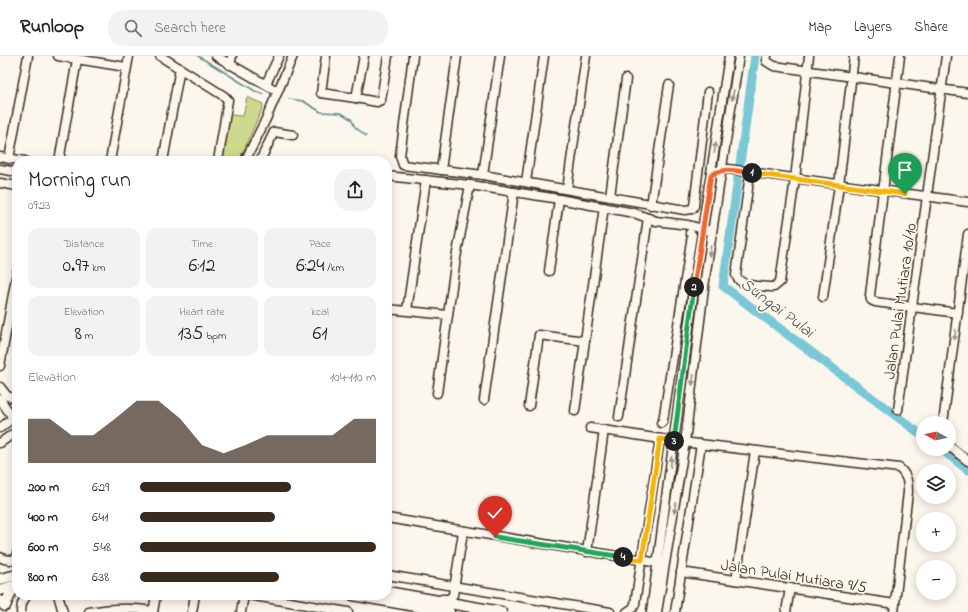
<!DOCTYPE html>
<html lang="en">
<head>
<meta charset="utf-8">
<style>
	body { margin:0; font-family:"Indie Flower",sans-serif; background:#f2f2f2; color:#202124; height:100vh; display:flex; flex-direction:column; font-size:15px; white-space:nowrap }
	* { box-sizing:border-box; margin:0 }
	p { font-size:13px; color:#757577 }
	.icon { flex:none; width:22px; height:22px; fill:none; stroke:currentColor; stroke-width:2; stroke-linecap:round; stroke-linejoin:round }
	.map { position:relative; flex:1; overflow:hidden }
	.details { position:absolute; left:12px; top:100px; width:380px; height:444px; display:flex; flex-direction:column; background:#fff; border-radius:16px; box-shadow:0 2px 10px #0003 }
	.details>* { flex:none }
	.needle { width:26px; rotate:278deg }
	.tools { position:absolute; left:916px; top:360px; display:grid; gap:8px }
	.tools a { display:grid; place-items:center; width:40px; height:40px; border-radius:50%; background:#fff; box-shadow:0 2px 10px #0003; font-size:20px }
	.pin { position:absolute; display:grid; place-items:center; width:34px; height:34px; color:#fff; margin:-41px -17px; border-radius:50% 50% 50% 0; rotate:-45deg; box-shadow:0 0 4px #0007 }
	.pin .icon { rotate:45deg }
	.km { position:absolute; width:20px; height:20px; margin:-10px; border-radius:50%; background:#222; color:#fff; font-size:11px; line-height:20px; text-align:center }
	.round { display:grid; place-items:center; flex:none; width:42px; height:42px; border-radius:16px; background:#f2f2f2 }
	.head { display:flex; align-items:center; justify-content:space-between; height:68px; padding:0 16px }
	h1 { font-size:22px; font-weight:600; line-height:30px }
	.metrics { display:grid; grid-template-columns:repeat(3,1fr); gap:6px; height:68px; padding:4px 16px }
	.metrics div { display:grid; align-content:center; border-radius:10px; background:#f2f2f2; text-align:center }
	.metrics b { font-size:20px; font-weight:600 }
	.metrics small { font-size:11px; font-weight:400 }
	.metrics p { font-size:11px }
	.chart { height:112px; padding:8px 16px }
	.chart p { display:flex; justify-content:space-between }
	.chart svg { width:100%; height:72px; margin-top:4px; fill:#3b2a1e; opacity:.7 }
	ul { padding:0 16px; list-style:none; font-size:13px }
	li { display:grid; grid-template-columns:64px 48px 1fr; align-items:center; height:30px }
	li i { height:10px; border-radius:5px; background:#3b2a1e }
	header { display:flex; align-items:center; gap:24px; box-sizing:border-box; height:56px; padding:0 20px; background:#fff; border-bottom:1px solid #e0e0e0 }
	header strong { font-size:19px }
	nav { display:flex; gap:22px; margin-inline-start:auto; font-size:14px }
	.search { width:280px; height:36px; background:#f2f2f2; display:flex; align-items:center; gap:10px; box-sizing:border-box; padding:0 14px; border-radius:16px; color:#757577; font-size:15px }
	.map>svg:first-child { display:block }
</style>
</head>
<body>
<header>
<strong>Runloop</strong>
<div class="search"><svg class="icon" aria-label="search" viewBox="0 0 24 24"><circle cx="10" cy="10" r="6"/><path d="M15 15l6 6"/></svg>Search here</div>
<nav><a>Map</a><a>Layers</a><a>Share</a></nav>
</header>
<div class="map">
<svg width="968" height="556" viewBox="0 0 968 556">
	<rect width="100%" height="100%" fill="#fbf7ec"/>
	<filter id="ink" filterUnits="userSpaceOnUse"><feTurbulence type="fractalNoise" baseFrequency=".025" numOctaves="2"/><feDisplacementMap in="SourceGraphic" scale="8" xChannelSelector="R" yChannelSelector="G"/><feConvolveMatrix kernelMatrix="1 2 1 2 8 2 1 2 1" color-interpolation-filters="sRGB"/></filter>
	<g filter="url(#ink)">
		<!-- green -->
		<polygon fill="#cdd98c" stroke="#848255" points="247,41 263,48 262,53 239,105 221,105 230,59 243,60"/>
		<g fill="none" stroke-linecap="round" stroke-linejoin="round">
			<!-- stream -->
			<g stroke="#61898d" stroke-width="1.5">
				<polyline points="198,0 255,35 263,38"/>
				<polyline points="289,43 303,45 321,56 341,57 351,63 355,71 366,80"/>
			</g>
			<!-- river -->
			<g stroke="#7ac8d7" stroke-width="9">
				<polyline points="755,0 723,230 923,380"/>
				<polyline points="941,393 968,414"/>
			</g>
			<defs>
				<g id="minor">
					<polyline points="58,0 126,11"/>
					<polyline points="160,0 224,40 228,44 218,105"/>
					<polyline points="216,0 277,35"/>
					<polyline points="326,0 321,37 356,42 364,0"/>
					<polyline points="413,0 400,100 403,109 483,119 685,154 692,153 694,150 708,36"/>
					<polyline points="767,0 766,5 774,10 968,37"/>
					<polyline points="900,0 870,239 871,244 875,246 958,257"/>
					<polyline points="230,9 232,0"/>
					<polyline points="266,28 279,0"/>
					<polyline points="356,42 377,46 381,44 388,0"/>
					<polyline points="0,101 25,105"/>
					<polyline points="9,103 28,0"/>
					<polyline points="59,105 77,4"/>
					<polyline points="110,105 129,0"/>
					<polyline points="163,105 180,12"/>
					<polyline points="245,105 266,63 293,0"/>
					<polyline points="260,105 274,76 293,79"/>
					<polyline points="0,113 17,116"/>
					<polyline points="441,114 457,0"/>
					<polyline points="717,115 728,113 968,146"/>
					<polyline points="483,119 500,0"/>
					<polyline points="387,120 470,129 559,143 634,157 656,165 688,169 707,174"/>
					<path d="M749,125l-13,94c4,13 26,11 38,12l6,-5 15,-103 14,-123"/>
					<polyline points="526,126 544,0"/>
					<polyline points="0,127 17,130"/>
					<polyline points="567,133 586,0"/>
					<polyline points="610,140 626,23"/>
					<polyline points="651,149 669,29"/>
					<polyline points="549,215 559,143"/>
					<polyline points="823,241 839,129 854,0"/>
					<polyline points="387,253 448,259"/>
					<polyline points="407,254 426,124"/>
					<polyline points="0,310 17,216"/>
					<polyline points="0,331 7,340 17,343"/>
					<polyline points="437,337 456,202 470,129"/>
					<polyline points="0,343 13,362"/>
					<polyline points="484,344 514,136"/>
					<polyline points="529,350 539,279 585,285"/>
					<polyline points="898,354 946,0"/>
					<polyline points="575,355 604,151"/>
					<polyline points="619,361 648,162"/>
					<polyline points="661,367 663,365 692,179 690,177"/>
					<polyline points="943,367 968,178"/>
					<polyline points="0,372 17,359"/>
					<path d="M590,372l84,13 225,27c8,7 9,13 9,24l-14,120"/>
					<polyline points="0,387 17,375"/>
					<polyline points="949,390 968,405"/>
					<polyline points="387,462 659,507"/>
					<polyline points="587,496 604,374"/>
					<polyline points="0,501 4,503 17,505"/>
					<polyline points="16,505 17,497"/>
					<polyline points="681,516 895,548"/>
					<polyline points="387,519 610,556"/>
					<polyline points="736,524 755,395"/>
					<polyline points="58,539 63,556"/>
					<polyline points="248,539 348,556"/>
					<polyline points="442,543 449,543 453,539 463,476"/>
					<polyline points="21,556 22,547 27,539"/>
					<path d="M89,556c22,-4 41,-5 64,-1"/>
					<polyline points="153,556 156,539"/>
					<polyline points="192,556 195,539"/>
					<polyline points="241,556 244,539"/>
					<polyline points="627,556 633,552 635,548 660,383"/>
					<polyline points="651,556 696,214 729,0"/>
					<polyline points="657,556 685,386 706,216 739,0"/>
					<polyline points="675,556 701,388"/>
					<polyline points="786,556 790,532"/>
				</g>
				<g id="major">
					<polyline points="0,523 17,519"/>
					<polyline points="0,534 17,529"/>
					<polyline points="387,536 501,556"/>
					<polyline points="353,539 449,556"/>
					<polyline points="0,545 5,550 11,536 17,531"/>
				</g>
			</defs>
			<!-- minor casing -->
			<use href="#minor" stroke="#3b2a1e" stroke-width="11"/>
			<!-- major casing -->
			<use href="#major" stroke="#3b2a1e" stroke-width="13"/>
			<!-- minor -->
			<use href="#minor" stroke="#fbf7ec" stroke-width="8"/>
			<!-- major -->
			<use href="#major" stroke="#fbf7ec" stroke-width="10"/>
		</g>
		<!-- one-way arrows -->
		<defs><path id="oneway-solid" d="M-6-.8H1V-3.2L6.5 0L1 3.2V.8H-6Z"/></defs>
		<g fill="#9b9085">
			<use href="#oneway-solid" transform="translate(733 39) rotate(99)"/>
			<use href="#oneway-solid" transform="translate(715 92) rotate(-82)"/>
			<use href="#oneway-solid" transform="translate(710 195) rotate(99)"/>
			<use href="#oneway-solid" transform="translate(955 279) rotate(98)"/>
			<use href="#oneway-solid" transform="translate(693 324) rotate(98)"/>
			<use href="#oneway-solid" transform="translate(671 406) rotate(-83)"/>
			<use href="#oneway-solid" transform="translate(675 452) rotate(98)"/>
		</g>
	</g>
	<g fill="none" stroke-linecap="round" stroke-linejoin="round" filter="url(#ink)">
		<defs>
			<polyline id="split-1" points="752,117 905,138"/>
			<path id="split-2" d="M694,231l17,-112c13,-8 26,-4 41,-2"/>
			<polyline id="split-3" points="674,385 694,231"/>
			<polyline id="split-4" points="623,501 642,504 660,383 674,385"/>
			<polyline id="split-5" points="495,481 623,501"/>
		</defs>
		<!-- split-1 casing -->
		<use href="#split-1" stroke="#fff" stroke-width="8"/>
		<!-- split-2 casing -->
		<use href="#split-2" stroke="#fff" stroke-width="8"/>
		<!-- split-3 casing -->
		<use href="#split-3" stroke="#fff" stroke-width="8"/>
		<!-- split-4 casing -->
		<use href="#split-4" stroke="#fff" stroke-width="8"/>
		<!-- split-5 casing -->
		<use href="#split-5" stroke="#fff" stroke-width="8"/>
		<!-- split-1 -->
		<use href="#split-1" stroke="#f5b400" stroke-width="5"/>
		<!-- split-2 -->
		<use href="#split-2" stroke="#f0652b" stroke-width="5"/>
		<!-- split-3 -->
		<use href="#split-3" stroke="#22a559" stroke-width="5"/>
		<!-- split-4 -->
		<use href="#split-4" stroke="#f5b400" stroke-width="5"/>
		<!-- split-5 -->
		<use href="#split-5" stroke="#22a559" stroke-width="5"/>
	</g>
	<g text-anchor="middle" stroke-width="3.5" stroke-linejoin="round" paint-order="stroke">
		<!-- street labels -->
		<g font-size="16" fill="#3b2a1e" stroke="#fbf7ec">
			<text transform="translate(899 245) rotate(-82)" y="6">Jalan Pulai Mutiara 10/10</text>
			<text transform="translate(794 519) rotate(9)" y="6">Jalan Pulai Mutiara 9/5</text>
		</g>
		<!-- water labels -->
		<g font-size="17" font-style="italic" fill="#4e5956" stroke="#fbf7ec">
			<text transform="translate(778 251) rotate(37)" y="6">Sungai Pulai</text>
		</g>
	</g>
</svg>
<div class="tools">
<a><svg class="needle" viewBox="-14 -14 28 28"><path d="M0-13l5 13h-10z" fill="#e53935"/><path d="M0 13l5-13h-10z" fill="#757577"/></svg></a>
<a><svg class="icon" aria-label="layers" viewBox="0 0 24 24"><path d="M12 4l9 5-9 5-9-5zM3 14l9 5 9-5"/></svg></a>
<a>+</a>
<a>−</a>
</div>
<div class="pin" style="left:905px;top:138px;background:#1e9e55"><svg class="icon" aria-label="arrive" viewBox="0 0 24 24"><path d="M6 21V4h12l-3 4 3 4H6"/></svg></div>
<div class="pin" style="left:495px;top:481px;background:#d93025"><svg class="icon" aria-label="check" viewBox="0 0 24 24"><path d="M5 12l5 5 9-10"/></svg></div>
<b class="km" style="left:752px;top:117px">1</b>
<b class="km" style="left:694px;top:231px">2</b>
<b class="km" style="left:674px;top:385px">3</b>
<b class="km" style="left:623px;top:501px">4</b>
<section class="details">
<div class="head"><div><h1>Morning run</h1><p>09:23</p></div><a class="round"><svg class="icon" aria-label="share" viewBox="0 0 24 24"><path d="M12 15V3M7 8l5-5 5 5M5 13v7h14v-7"/></svg></a></div>
<div class="metrics">
<div><p>Distance</p><b>0.97<small> km</small></b></div>
<div><p>Time</p><b>6:12</b></div>
<div><p>Pace</p><b>6:24<small> /km</small></b></div>
</div>
<div class="metrics">
<div><p>Elevation</p><b>8<small> m</small></b></div>
<div><p>Heart rate</p><b>135<small> bpm</small></b></div>
<div><p>kcal</p><b>61</b></div>
</div>
<div class="chart"><p><span>Elevation</span>104–110 m</p>
<svg viewBox="0 0 160 44" preserveAspectRatio="none"><path d="M0 44V17L10 17L20 27L30 27L40 17L50 6L60 6L70 17L80 33L90 38L100 33L110 27L120 27L130 27L140 27L150 17L160 17V44z"/></svg>
</div>
<ul>
<li><b>200 m</b>6:29<i style="width:64%"></i></li>
<li><b>400 m</b>6:41<i style="width:57%"></i></li>
<li><b>600 m</b>5:48<i style="width:100%"></i></li>
<li><b>800 m</b>6:38<i style="width:59%"></i></li>
</ul>
</section>
</div>
</body>
</html>
